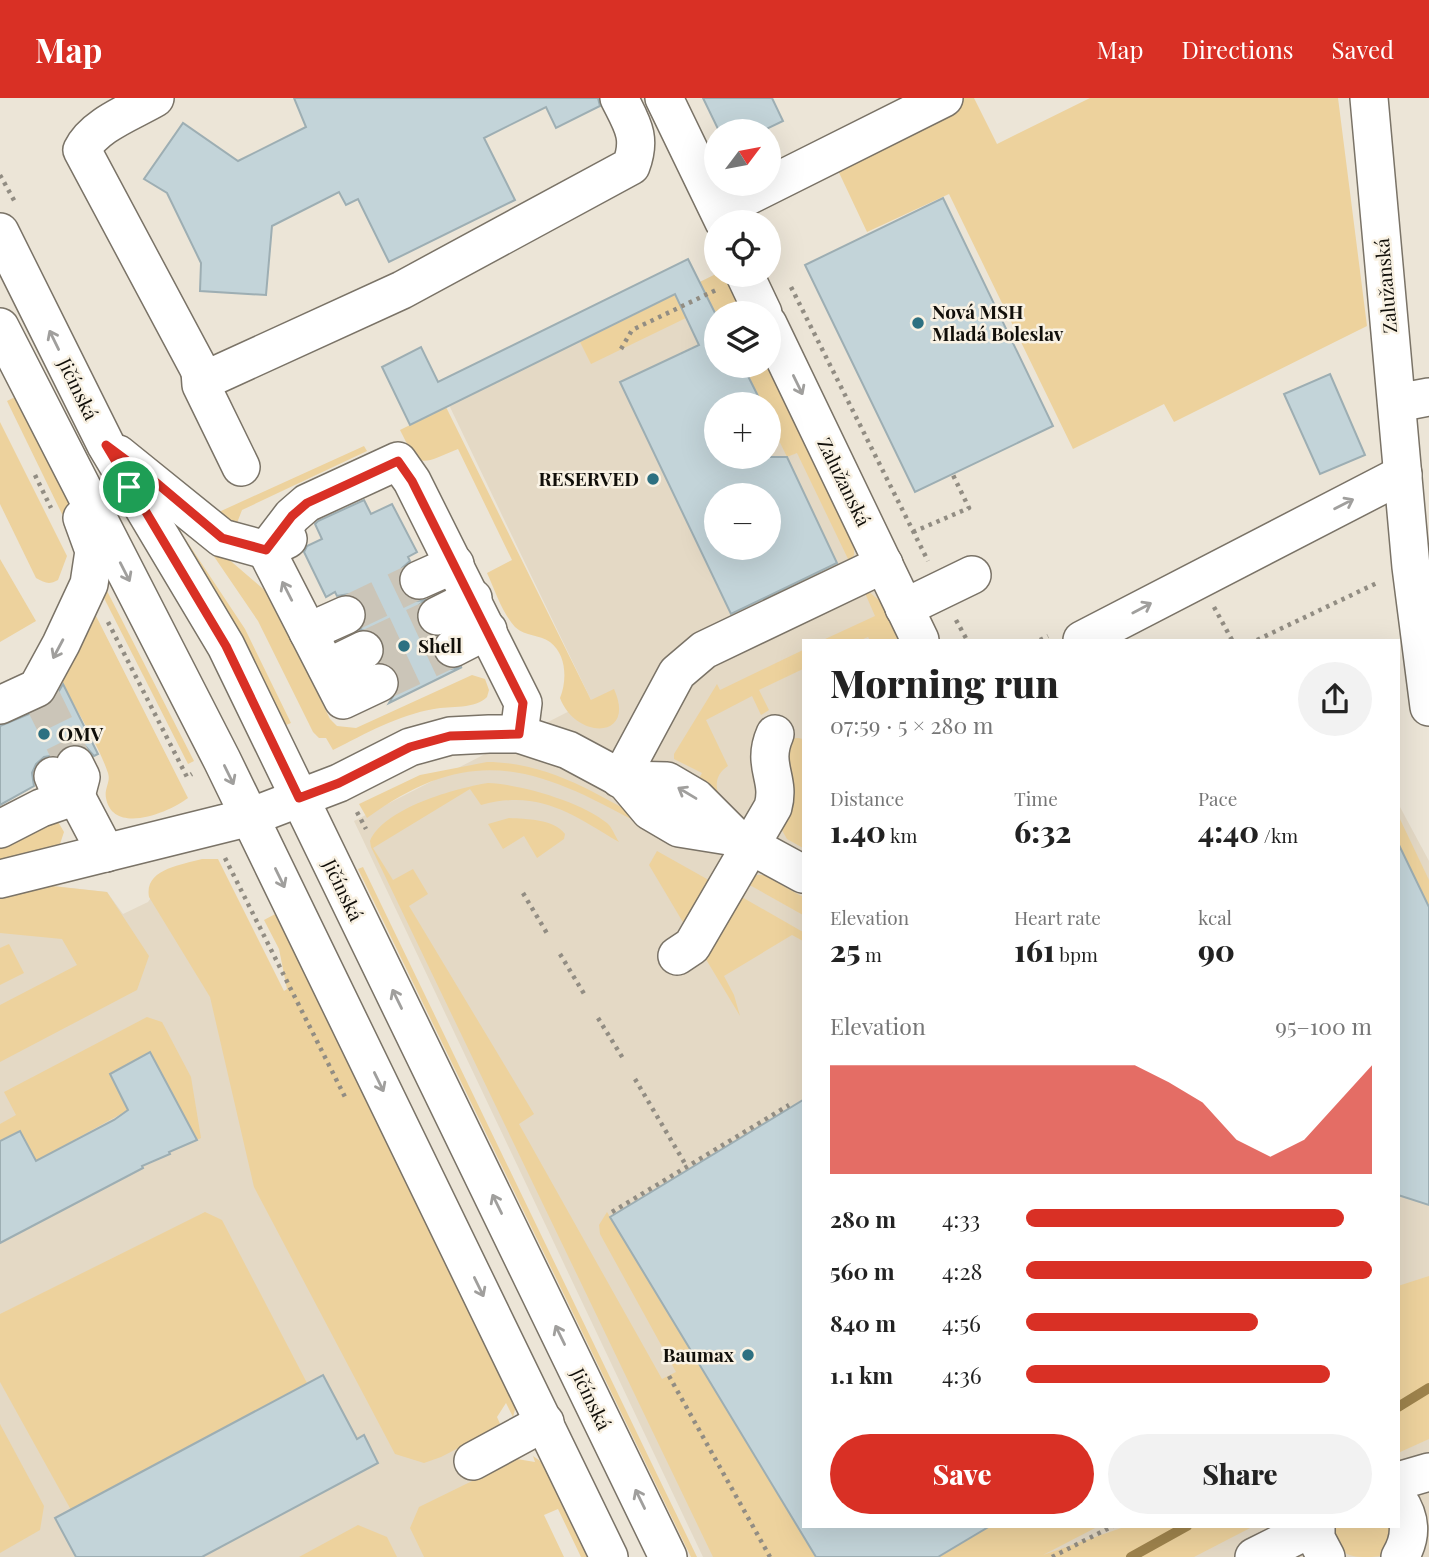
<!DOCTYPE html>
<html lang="en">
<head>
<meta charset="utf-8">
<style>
	body { margin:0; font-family:"Playfair Display",serif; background:#f2f2f2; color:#222; height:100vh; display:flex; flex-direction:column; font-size:26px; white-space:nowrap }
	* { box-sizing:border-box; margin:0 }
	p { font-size:23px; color:#767676 }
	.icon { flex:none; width:38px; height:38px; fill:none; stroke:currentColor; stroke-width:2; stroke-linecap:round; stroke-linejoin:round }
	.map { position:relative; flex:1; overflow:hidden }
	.details { position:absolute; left:802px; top:541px; width:598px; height:889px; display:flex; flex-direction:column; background:#fff; border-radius:0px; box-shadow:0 7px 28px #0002 }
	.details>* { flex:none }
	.needle { width:46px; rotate:58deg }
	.buttons { position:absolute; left:704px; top:21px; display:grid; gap:14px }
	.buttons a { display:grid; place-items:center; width:77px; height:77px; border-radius:50%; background:#fff; box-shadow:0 7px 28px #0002; font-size:35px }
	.pin { position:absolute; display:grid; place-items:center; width:60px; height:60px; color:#fff; margin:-30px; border:4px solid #fff; border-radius:50%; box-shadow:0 2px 7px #0007 }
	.round { display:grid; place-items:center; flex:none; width:74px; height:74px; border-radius:37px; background:#f2f2f2 }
	.overview { display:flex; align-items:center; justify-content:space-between; height:119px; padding:0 28px }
	h1 { font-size:38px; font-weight:800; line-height:52px }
	.figures { display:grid; grid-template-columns:repeat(3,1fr); gap:10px; height:119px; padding:7px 28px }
	.figures div { display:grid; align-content:center }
	.figures b { font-size:30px; font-weight:800 }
	.figures small { font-size:19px; font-weight:400 }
	.figures p { font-size:19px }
	.chart { height:196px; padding:14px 28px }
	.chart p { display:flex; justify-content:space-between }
	.chart svg { width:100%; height:126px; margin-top:7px; fill:#d93025; opacity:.7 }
	.action { display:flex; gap:14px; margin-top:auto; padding:14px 28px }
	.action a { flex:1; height:80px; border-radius:42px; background:#d93025; color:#fff; font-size:28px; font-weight:800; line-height:80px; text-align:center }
	.action a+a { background:#f2f2f2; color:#222 }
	ul { padding:0 28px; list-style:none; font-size:23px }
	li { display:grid; grid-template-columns:112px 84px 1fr; align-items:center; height:52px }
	li i { height:18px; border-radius:9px; background:#d93025 }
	header { display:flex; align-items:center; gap:42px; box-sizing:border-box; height:98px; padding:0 35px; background:#d93025; color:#fff }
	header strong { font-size:33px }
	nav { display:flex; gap:38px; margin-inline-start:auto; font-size:24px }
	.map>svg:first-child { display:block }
</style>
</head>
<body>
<header>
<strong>Map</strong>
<nav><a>Map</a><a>Directions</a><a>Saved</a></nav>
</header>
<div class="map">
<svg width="1429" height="1459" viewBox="0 0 1429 1459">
	<rect width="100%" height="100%" fill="#ece5d7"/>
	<!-- built -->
	<g fill="#e4d9c5" fill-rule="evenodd">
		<path d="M716,176l29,1 19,38h-48v53h52l155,274h-120v886h595l2,-719 29,54v696h-726l-349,-736 237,-121 -142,-295zM716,306h52v53h-52zM716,397h52v53h-52z"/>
		<polygon points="52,788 107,794 123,816 148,804 159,788 486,1336 544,1459 0,1459 0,801"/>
	</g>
	<!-- green -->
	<g fill="#edd29d">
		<polygon points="962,0 974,0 997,46 1090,0 1338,0 1367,228 1174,324 1164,306 1073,351 949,96 867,134 834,64"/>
		<polygon points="716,176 726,177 744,215 718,215 716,213 689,226 686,220 591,266 580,244"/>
		<polygon points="743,268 768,268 854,447 854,457 849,463 797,355 787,359 768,320 768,306 762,306"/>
		<polygon points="19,297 70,405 80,453 7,303"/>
		<path d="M446,309l145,293 23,-11c23,51 -38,51 -54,9 7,-17 7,-43 -10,-56 -11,-8 -24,-5 -35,-15 -13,-14 -20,-37 -28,-54l25,-13 -54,-111c-39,16 -38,21 -58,-19z"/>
		<path d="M0,324l67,134 -9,24c-9,5 -13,3 -22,-2l-36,-74z"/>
		<polygon points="364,348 367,353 242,412 237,425 210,418"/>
		<polygon points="167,408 184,439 245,531 291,625 286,627 240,534 179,442"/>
		<path d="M198,435l71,61 61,125 7,7 19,2 116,-53 13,4 4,11 -2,7c-11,12 -37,9 -53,12 -36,6 -69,25 -101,41l-7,-12h-7l-6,-6 -55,-111z"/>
		<polygon points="0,461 36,523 0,544"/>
		<polygon points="106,491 194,663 188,666 104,500"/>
		<polygon points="869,494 880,503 898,542 870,542 868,539 861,542 823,542 875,518 865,495"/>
		<path d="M95,516l93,184c-18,14 -75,38 -82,0 -2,-10 5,-16 2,-25 -11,-32 -32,-62 -46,-92z"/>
		<path d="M803,552v19l-44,21 10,20 -8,5 -9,-19 -46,24 22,46c-12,8 -14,19 -8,32l-26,-11 8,-14 -28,-14v-5l43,-70 3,6z"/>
		<polygon points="798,640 803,641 803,750 787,741 779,727 780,666 790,641"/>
		<path d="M487,664c62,0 114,34 167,64l-3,4c-107,-59 -174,-93 -284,-12l-8,-14 61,-29z"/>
		<path d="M488,685c32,1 94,19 119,40 5,4 8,13 12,19 -49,-29 -80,-53 -138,-37l-11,-16 -97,59 20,32 20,-11 15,25 -19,12 125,208 -15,10 143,255 14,-7 -76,-138 -1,-9 8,-13 209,345h-103l-342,-710 -1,-6c14,-33 86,-53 118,-58z"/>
		<polygon points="1398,717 1429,782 1429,809 1398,745"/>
		<path d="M509,720c17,1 45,1 56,16l-1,5 -27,19 -13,-22 -21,13 -15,-25z"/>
		<polygon points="57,722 64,734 60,746 0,764 0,744"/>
		<polygon points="657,753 714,785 684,826 649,767"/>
		<path d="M202,761h16l66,132 3,-2 -8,-40 -15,-29 15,-8 237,494 -3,11 -7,-14 -9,14 4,9 -60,31 -17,6 -29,-9 -141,-267 -44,-190 -61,-100c-5,-28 32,-32 53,-38z"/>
		<polygon points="363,769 697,1459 691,1459 358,771"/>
		<polygon points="756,777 764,777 803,799 803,817 746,785"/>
		<polygon points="52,788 107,794 149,858 137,892 0,964 0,907 77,867 62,841 0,835 0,801 36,789"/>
		<polygon points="740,798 803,834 803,843 792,837 724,878 734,897 740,918 704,858"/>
		<polygon points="9,846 24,875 0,887 0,850"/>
		<polygon points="147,919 162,924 191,979 201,1040 197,1042 183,1015 169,1022 174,1000 150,955 110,976 128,1012 36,1063 0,1043 0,1026 16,1017 4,994"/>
		<polygon points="205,1114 222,1122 307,1285 71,1412 0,1284 0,1216"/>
		<polygon points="1429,1178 1429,1341 1398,1355 1398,1188"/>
		<polygon points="0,1326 44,1408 40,1432 0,1455"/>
		<polygon points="533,1358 546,1367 589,1459 581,1459 558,1411 544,1417 564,1459 424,1459 410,1430 419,1409 517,1361 535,1364"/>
		<polygon points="358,1427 387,1439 397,1459 299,1459"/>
		<polygon points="990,1428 1099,1428 1043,1457 1127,1428 1162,1430 1254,1428 1194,1459 938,1459"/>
		<path d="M1333,1428h62c-3,8 -8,26 -15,30 -4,1 -12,1 -17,1 -22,0 -27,-11 -30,-31z"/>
	</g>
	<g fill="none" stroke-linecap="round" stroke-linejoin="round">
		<!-- stream -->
		<g stroke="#9e834c" stroke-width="10">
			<polyline points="1398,1309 1429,1290"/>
			<polyline points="1131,1459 1187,1428"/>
		</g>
	</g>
	<!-- building -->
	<g fill="#c3d4d9" stroke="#9daeb3" stroke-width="2" fill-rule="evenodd">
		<polygon points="294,0 598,0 600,8 556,30 546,9 484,40 515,102 389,164 358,101 346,107 339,94 272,128 266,197 200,193 201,165 167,95 144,81 183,25 238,63 306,29"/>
		<polygon points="703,0 772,0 783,23 762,33 719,33"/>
		<polygon points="943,100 1053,328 915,394 805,167"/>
		<path d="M688,161l28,56v51h27l19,38h-46v53h71l50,106 -106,51 -111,-232 79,-37 -24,-51 -265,131 -28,-58 39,-20 17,35zM716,397h52v53h-52z"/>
		<polygon points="1330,276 1365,357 1320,376 1284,296"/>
		<polygon points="364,402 371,416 392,406 417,454 408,459 410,463 402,470 398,479 400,490 407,499 416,503 425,502 419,507 416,517 418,527 425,535 435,539 432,550 435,560 442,568 451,571 462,569 389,605 400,587 398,577 391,568 381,564 385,553 383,542 375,534 360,532 367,520 365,508 358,500 349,496 337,498 335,494 326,499 304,454 307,448 322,441 315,426 318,423"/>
		<polygon points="63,586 98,656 94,658 86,649 76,646 65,649 57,657 44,659 36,666 32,675 34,688 0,707 0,628 46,609 55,600"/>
		<polygon points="1398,745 1429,809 1429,1107 1398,1097"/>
		<polygon points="150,954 197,1042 169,1054 170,1056 142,1068 143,1070 0,1145 0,1043 20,1033 36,1063 114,1022 128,1012 110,976"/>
		<polygon points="803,1002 803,1428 990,1428 938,1459 816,1459 610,1119"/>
		<polygon points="323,1277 357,1341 364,1337 378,1365 202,1459 76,1459 55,1420"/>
	</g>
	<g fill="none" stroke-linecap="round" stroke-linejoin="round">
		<!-- minor-tunnel -->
		<g stroke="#cbc5b8" stroke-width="37" stroke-dasharray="37 18" stroke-linecap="butt">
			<polyline points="346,517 419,482"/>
			<polyline points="364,552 437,518"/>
			<polyline points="379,585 453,550"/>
			<polyline points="39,594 75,667"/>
		</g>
		<defs>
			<g id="minor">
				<path d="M155,0c-24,14 -61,27 -73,52l118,221 7,4h9l186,-85 229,-124c11,-29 1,-42 -12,-68"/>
				<polyline points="664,0 724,124"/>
				<polyline points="1369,0 1411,469 1429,609"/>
				<polyline points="720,112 944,0"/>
				<polyline points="0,134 106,347 226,548 668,1459"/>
				<polyline points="745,177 763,215"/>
				<polyline points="768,226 920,542"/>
				<polyline points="0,229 222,662 609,1459"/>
				<polyline points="200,273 201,287 241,369"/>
				<polyline points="1397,305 1429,299"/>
				<polyline points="118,356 222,440 266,452 288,441"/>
				<polyline points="266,452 292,418 307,405 398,363 412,383 523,605 519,636"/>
				<polyline points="266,452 343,602 379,585"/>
				<polyline points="419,482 455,466"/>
				<polyline points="904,510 972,477"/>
				<polyline points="437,518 473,500"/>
				<polyline points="308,534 346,517"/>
				<polyline points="1082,542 1403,376"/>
				<polyline points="453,550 488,532"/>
				<polyline points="327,570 364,552"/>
				<polyline points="0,607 37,590 61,546 89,486 94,453 82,420"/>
				<polyline points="53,678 58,690 76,698 81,679 75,667"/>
				<polyline points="620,681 677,575 704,552 884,466"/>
				<polyline points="624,682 650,713 679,730 735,739"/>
				<polyline points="0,731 41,710 76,698 106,755"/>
				<polyline points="0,781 250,719 339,685 410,649 450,638 489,636 519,636 568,652 624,682 667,683 696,700 735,739 803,776"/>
				<path d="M677,858l15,-10 81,-139c8,-29 -12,-41 2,-73"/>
				<polyline points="473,1363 545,1324"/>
				<polyline points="1398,1383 1429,1374"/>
				<path d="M1398,1401c13,19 14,38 2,58"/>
				<polyline points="1316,1428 1316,1440 1326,1459"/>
				<polyline points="1254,1459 1302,1435 1310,1428"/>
			</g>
		</defs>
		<!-- minor casing -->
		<use href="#minor" stroke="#7a7367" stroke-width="40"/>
		<!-- path -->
		<g stroke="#928d83" stroke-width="4.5" stroke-dasharray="3.5 5" stroke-linecap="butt">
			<polyline points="0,77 15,104"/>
			<polyline points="768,149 771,147 777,159"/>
			<polyline points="791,189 928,463"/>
			<polyline points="621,251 632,232 716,192"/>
			<polyline points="35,377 51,410"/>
			<polyline points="913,434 969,410 953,377"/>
			<polyline points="1214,509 1232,542"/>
			<polyline points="956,522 967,542"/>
			<polyline points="108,524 187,679 192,676"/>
			<polyline points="1040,542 1048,538"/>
			<polyline points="1257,542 1379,484"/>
			<polyline points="357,714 366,731"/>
			<polyline points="225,760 346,1001"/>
			<polyline points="523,795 548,837"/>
			<polyline points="560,856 586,899"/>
			<polyline points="598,920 624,962"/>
			<polyline points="635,981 687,1069"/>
			<polyline points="612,1114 789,1007"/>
			<polyline points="669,1278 770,1459"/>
			<polyline points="1052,1459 1113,1428"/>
		</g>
		<!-- minor -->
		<use href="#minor" stroke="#fff" stroke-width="37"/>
	</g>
	<!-- one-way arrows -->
	<defs><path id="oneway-shaft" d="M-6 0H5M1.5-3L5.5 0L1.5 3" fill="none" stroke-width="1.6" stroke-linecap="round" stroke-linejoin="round" transform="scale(1.75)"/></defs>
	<g stroke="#a09f9d">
		<use href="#oneway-shaft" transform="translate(54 242) rotate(-116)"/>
		<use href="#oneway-shaft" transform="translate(798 287) rotate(64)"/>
		<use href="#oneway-shaft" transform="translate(1344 406) rotate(-27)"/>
		<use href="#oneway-shaft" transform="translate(125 474) rotate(63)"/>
		<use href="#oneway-shaft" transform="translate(287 493) rotate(-117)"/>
		<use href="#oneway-shaft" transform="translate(1142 510) rotate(-28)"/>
		<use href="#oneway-shaft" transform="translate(58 551) rotate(118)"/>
		<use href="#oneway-shaft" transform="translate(229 677) rotate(64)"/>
		<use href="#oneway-shaft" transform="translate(687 695) rotate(-149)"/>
		<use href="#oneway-shaft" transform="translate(280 780) rotate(64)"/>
		<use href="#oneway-shaft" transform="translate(397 901) rotate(-116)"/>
		<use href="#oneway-shaft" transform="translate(379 984) rotate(64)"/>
		<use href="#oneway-shaft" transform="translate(497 1106) rotate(-116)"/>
		<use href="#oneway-shaft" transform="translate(479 1189) rotate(64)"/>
		<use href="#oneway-shaft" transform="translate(560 1237) rotate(-116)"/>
		<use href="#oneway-shaft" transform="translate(640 1401) rotate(-116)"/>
	</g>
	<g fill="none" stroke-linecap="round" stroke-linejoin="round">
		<defs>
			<polygon id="route" points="106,347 153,382 222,440 266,452 292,418 307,405 398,363 412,383 523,605 519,636 450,638 410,649 339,685 299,700 226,548"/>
		</defs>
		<!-- route casing -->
		<use href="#route" stroke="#fff" stroke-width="14"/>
		<!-- route -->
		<use href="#route" stroke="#d93025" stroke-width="9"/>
	</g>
	<!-- markers -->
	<g fill="#2d7081" stroke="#f9f2e4" stroke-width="2.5">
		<circle cx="918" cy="225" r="7"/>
		<circle cx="653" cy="381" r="7"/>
		<circle cx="404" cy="548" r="7"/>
		<circle cx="44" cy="636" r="7"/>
		<circle cx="748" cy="1257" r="7"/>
	</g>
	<g text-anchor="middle" stroke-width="5" stroke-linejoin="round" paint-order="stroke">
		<!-- street labels -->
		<g font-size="19" fill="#110f0a" stroke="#f9f2e4">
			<text transform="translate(1386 188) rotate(-95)" y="7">Zalužanská</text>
			<text transform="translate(78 291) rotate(64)" y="7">Jičínská</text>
			<text transform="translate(844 384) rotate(64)" y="7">Zalužanská</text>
			<text transform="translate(343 792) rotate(64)" y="7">Jičínská</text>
			<text transform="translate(591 1301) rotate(64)" y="7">Jičínská</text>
		</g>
		<!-- poi labels -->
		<g font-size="19" font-weight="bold" fill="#110f0a" stroke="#f9f2e4" text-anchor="start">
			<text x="932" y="221">Nová MSH<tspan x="932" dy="22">Mladá Boleslav</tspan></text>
			<text x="639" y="388" text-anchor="end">RESERVED</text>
			<text x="418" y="555">Shell</text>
			<text x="58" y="643">OMV</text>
			<text x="734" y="1264" text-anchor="end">Baumax</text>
		</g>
	</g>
</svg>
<div class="buttons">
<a><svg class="needle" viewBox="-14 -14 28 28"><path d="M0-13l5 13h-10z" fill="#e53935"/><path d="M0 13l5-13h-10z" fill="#767676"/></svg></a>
<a><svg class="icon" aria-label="locate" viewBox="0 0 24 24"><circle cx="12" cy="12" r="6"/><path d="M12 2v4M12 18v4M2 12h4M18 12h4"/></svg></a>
<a><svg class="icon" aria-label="layers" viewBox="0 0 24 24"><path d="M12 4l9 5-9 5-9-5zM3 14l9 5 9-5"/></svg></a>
<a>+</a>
<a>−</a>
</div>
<div class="pin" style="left:129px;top:389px;background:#1e9e55"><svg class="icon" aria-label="arrive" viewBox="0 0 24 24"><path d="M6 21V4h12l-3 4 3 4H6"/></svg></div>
<section class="details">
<div class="overview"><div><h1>Morning run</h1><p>07:59 · 5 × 280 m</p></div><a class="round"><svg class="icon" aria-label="share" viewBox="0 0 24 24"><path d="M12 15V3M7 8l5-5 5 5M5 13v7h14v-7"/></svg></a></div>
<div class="figures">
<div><p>Distance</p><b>1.40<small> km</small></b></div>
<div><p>Time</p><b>6:32</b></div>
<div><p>Pace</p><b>4:40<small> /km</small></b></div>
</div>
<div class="figures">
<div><p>Elevation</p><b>25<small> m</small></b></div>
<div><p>Heart rate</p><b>161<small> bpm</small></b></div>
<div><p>kcal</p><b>90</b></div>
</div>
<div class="chart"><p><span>Elevation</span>95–100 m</p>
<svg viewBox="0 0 160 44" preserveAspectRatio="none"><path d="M0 44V6L10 6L20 6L30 6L40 6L50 6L60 6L70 6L80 6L90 6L100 12L110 19L120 32L130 38L140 32L150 19L160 6V44z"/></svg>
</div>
<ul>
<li><b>280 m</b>4:33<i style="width:92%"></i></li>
<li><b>560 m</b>4:28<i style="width:100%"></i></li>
<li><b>840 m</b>4:56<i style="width:67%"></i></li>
<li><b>1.1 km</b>4:36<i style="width:88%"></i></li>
</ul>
<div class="action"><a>Save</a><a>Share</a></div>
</section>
</div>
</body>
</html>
